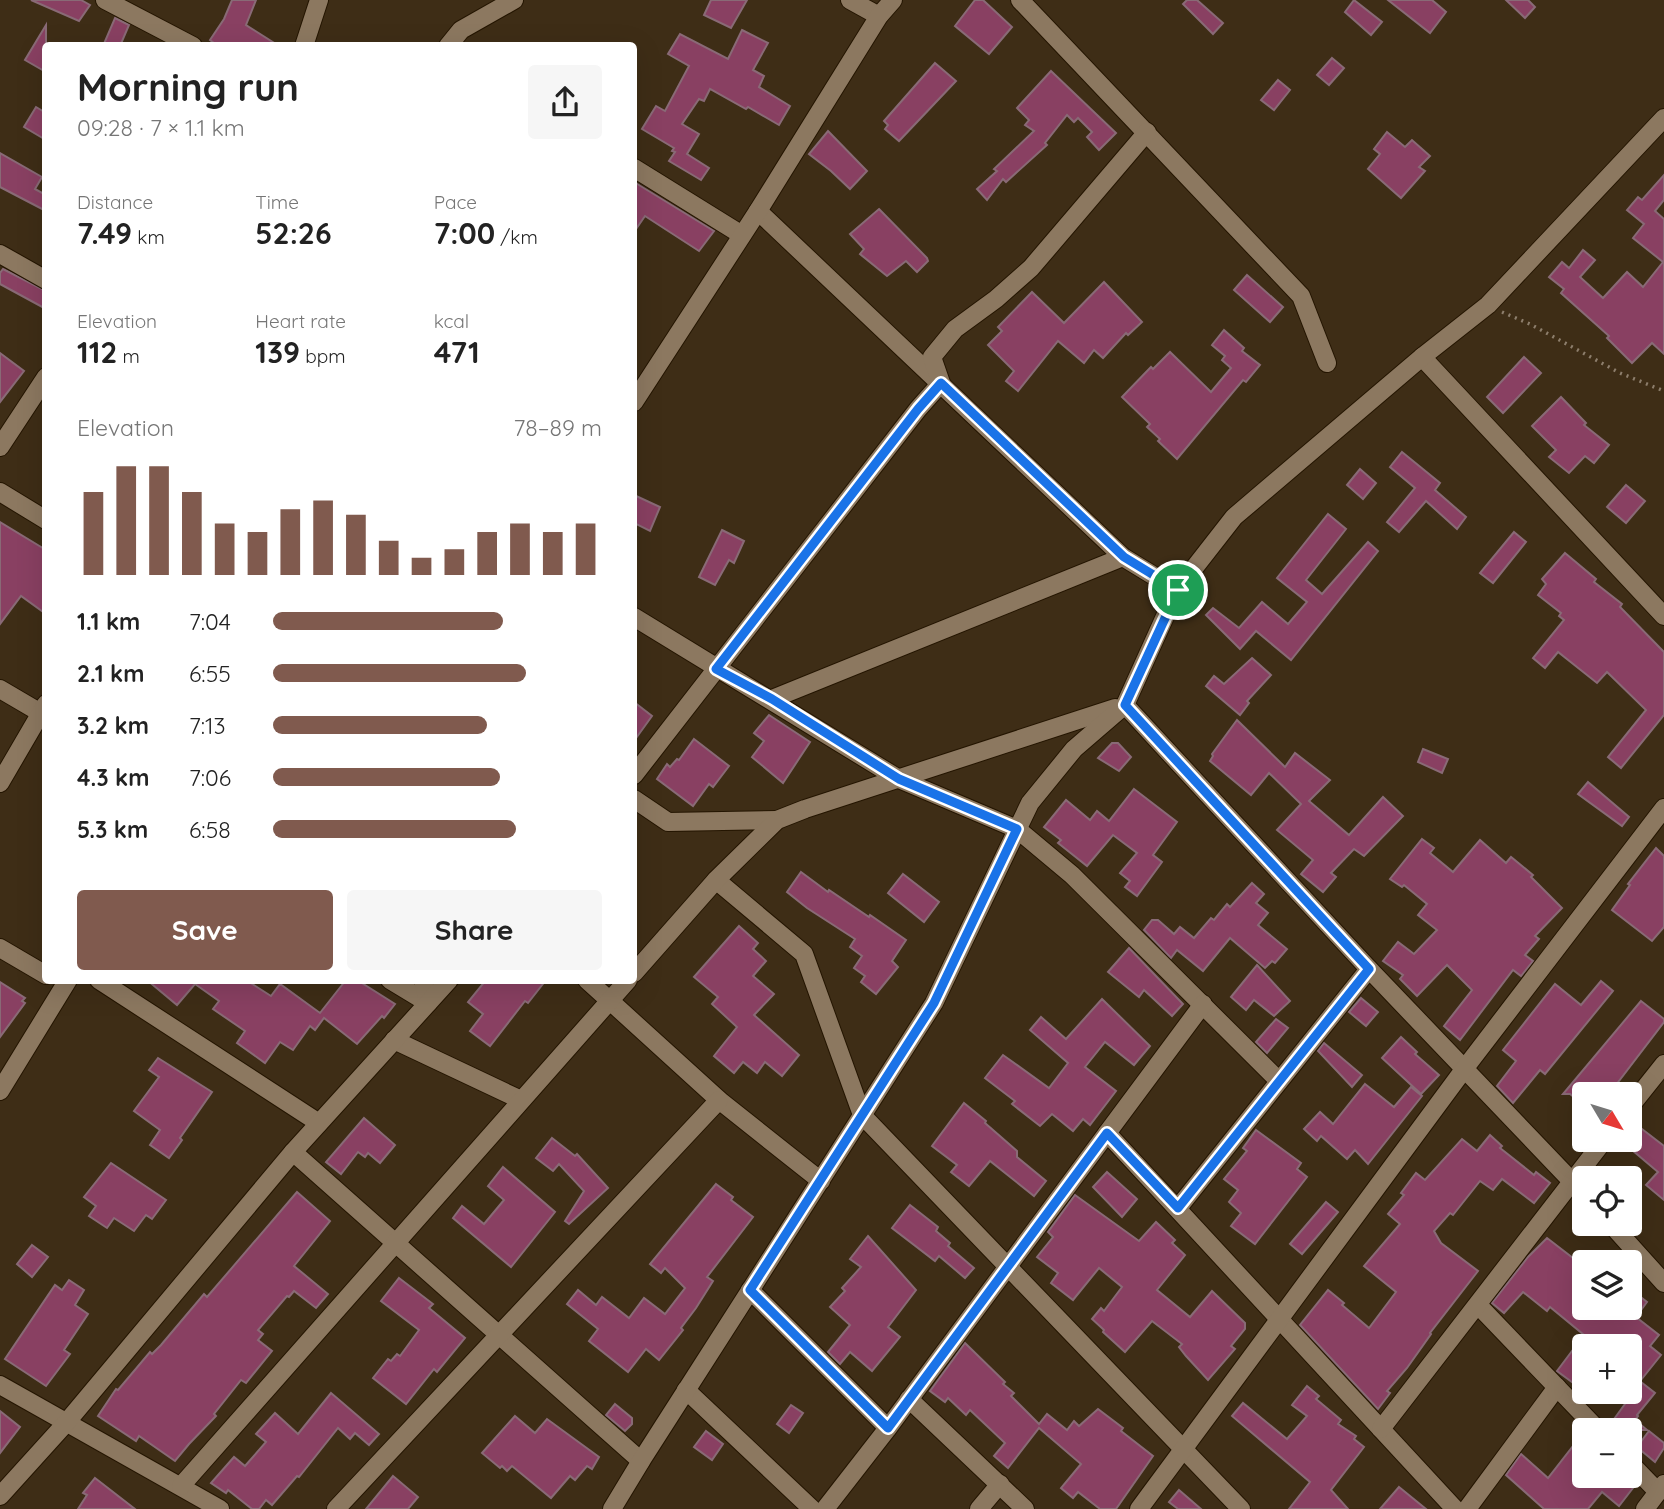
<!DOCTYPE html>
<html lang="en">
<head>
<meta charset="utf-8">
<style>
	body { margin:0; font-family:Quicksand,sans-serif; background:#f6f6f6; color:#222; height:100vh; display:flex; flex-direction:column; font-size:26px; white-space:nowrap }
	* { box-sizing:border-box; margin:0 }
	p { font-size:23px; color:#767676 }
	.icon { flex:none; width:38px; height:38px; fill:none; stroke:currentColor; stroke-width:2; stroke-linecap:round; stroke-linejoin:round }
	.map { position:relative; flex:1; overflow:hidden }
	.drawer { position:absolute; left:42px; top:42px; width:595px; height:942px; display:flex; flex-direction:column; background:#fff; border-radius:7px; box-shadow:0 7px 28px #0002 }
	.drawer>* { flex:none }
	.needle { width:46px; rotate:128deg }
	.fabs { position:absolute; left:1572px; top:1082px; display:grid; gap:14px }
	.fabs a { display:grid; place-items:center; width:70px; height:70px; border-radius:7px; background:#fff; box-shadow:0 7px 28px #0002; font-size:35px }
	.pin { position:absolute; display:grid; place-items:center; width:60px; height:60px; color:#fff; margin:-30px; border:4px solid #fff; border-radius:50%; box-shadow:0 2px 7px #0007 }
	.round { display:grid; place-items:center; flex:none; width:74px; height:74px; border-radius:7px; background:#f6f6f6 }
	.overview { display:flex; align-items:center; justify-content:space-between; height:119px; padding:0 35px }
	h1 { font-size:38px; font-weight:700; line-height:52px }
	.stats { display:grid; grid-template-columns:repeat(3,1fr); gap:10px; height:119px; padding:7px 35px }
	.stats div { display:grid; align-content:center }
	.stats b { font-size:30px; font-weight:700 }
	.stats small { font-size:19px; font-weight:400 }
	.stats p { font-size:19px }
	.chart { height:196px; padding:14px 35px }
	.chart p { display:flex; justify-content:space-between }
	.chart svg { width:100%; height:126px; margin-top:7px; stroke:#805a4e; stroke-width:6 }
	.primary-button { display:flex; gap:14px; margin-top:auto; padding:14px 35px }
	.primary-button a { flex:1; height:80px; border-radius:7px; background:#805a4e; color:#fff; font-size:28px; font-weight:700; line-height:80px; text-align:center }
	.primary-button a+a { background:#f6f6f6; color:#222 }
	ul { padding:0 35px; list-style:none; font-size:23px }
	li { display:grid; grid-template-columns:112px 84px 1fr; align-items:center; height:52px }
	li i { height:18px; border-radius:9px; background:#805a4e }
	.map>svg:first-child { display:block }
</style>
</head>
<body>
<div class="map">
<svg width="1664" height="1509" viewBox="0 0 1664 1509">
	<rect width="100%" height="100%" fill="#3e2d16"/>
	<!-- building -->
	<g fill="#894062" stroke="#896a76" stroke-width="2">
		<polygon points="31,0 81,0 90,5 79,21"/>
		<polygon points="232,0 256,0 246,25 279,46 218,46 210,40 224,19"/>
		<polygon points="711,0 747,0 731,28 704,15"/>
		<polygon points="975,0 983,0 1012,27 989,54 955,26"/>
		<polygon points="1187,0 1197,0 1223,23 1213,34 1183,4"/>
		<polygon points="1354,0 1382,22 1371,35 1345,12"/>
		<polygon points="1388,0 1432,0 1446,12 1430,33"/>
		<polygon points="1506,0 1528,0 1535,7 1525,18"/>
		<polygon points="115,18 129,25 120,46 103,46"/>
		<polygon points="46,25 46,72 25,60"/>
		<polygon points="742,30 768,43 753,70 764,76 759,87 790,106 779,125 748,107 746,109 710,89 704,101 699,99 682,124 699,134 687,154 709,168 701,180 669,161 675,152 672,151 674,148 642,129 656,106 665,111 689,66 668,54 680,34 728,59"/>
		<polygon points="1332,58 1344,68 1329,85 1317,75"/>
		<polygon points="935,63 956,81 899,141 885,129 888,125 884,121"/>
		<polygon points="1051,71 1116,133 1099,150 1087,137 1092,132 1078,118 1074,122 1067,115 1045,143 1047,145 1006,182 1003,179 987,200 977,189 997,171 994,169 1034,131 1025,125 1029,120 1017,108"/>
		<polygon points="1278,80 1290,90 1274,110 1261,100"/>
		<polygon points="36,107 46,113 46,140 24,127"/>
		<polygon points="828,131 867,171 850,189 831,171 809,154"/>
		<polygon points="1387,132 1405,147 1412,140 1430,156 1419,167 1425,171 1401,198 1368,169 1380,154 1374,149"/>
		<polygon points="0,153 42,177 35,189 46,195 46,211 0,187"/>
		<polygon points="1664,175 1664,200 1655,211 1664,219 1664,354 1652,343 1632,363 1607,338 1609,336 1561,293 1564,289 1549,277 1562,262 1569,268 1583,250 1595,260 1580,277 1603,298 1627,272 1643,287 1663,262 1633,238 1644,224 1627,210 1638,197 1642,200"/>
		<polygon points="634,182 714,231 699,251 645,216 634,232"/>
		<polygon points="879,209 927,258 928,261 917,272 906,261 887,276 860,254 864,249 850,234"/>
		<polygon points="3,269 46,291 46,309 0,284 0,273"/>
		<polygon points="1247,275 1283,307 1270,322 1234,290"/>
		<polygon points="1104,282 1142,322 1128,335 1126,333 1103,358 1094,350 1084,363 1058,341 1018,391 1006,381 1014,371 988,345 1002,331 998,327 1032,292 1064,323"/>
		<polygon points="1224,330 1244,348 1242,351 1260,365 1246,382 1243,380 1177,459 1158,441 1160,439 1147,427 1150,424 1122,397 1151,367 1153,369 1170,352 1211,392 1231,368 1222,360 1225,356 1212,345"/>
		<polygon points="0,353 24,371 0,402"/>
		<polygon points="1524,357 1541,373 1503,413 1487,397"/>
		<polygon points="1561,397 1586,423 1584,425 1609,445 1594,463 1585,456 1569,473 1549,457 1556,450 1532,426"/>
		<polygon points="1402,452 1440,483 1435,490 1466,517 1457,529 1426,501 1399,532 1387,522 1415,488 1390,467"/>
		<polygon points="1360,469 1376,483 1363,499 1347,485"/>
		<polygon points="1626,485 1645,501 1626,523 1607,507"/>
		<polygon points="634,495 660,507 650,531 634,523"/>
		<polygon points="1328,514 1346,529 1306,580 1322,594 1368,542 1378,551 1291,660 1256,631 1240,649 1206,615 1213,608 1239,628 1262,602 1288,624 1307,602 1277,578"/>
		<polygon points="0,522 46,550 46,614 21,596 0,624"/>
		<polygon points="722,530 744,541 734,563 729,560 715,585 699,577"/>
		<polygon points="1514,532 1526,542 1493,583 1480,573"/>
		<polygon points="1565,553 1596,579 1594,582 1622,604 1620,607 1664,652 1664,715 1621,768 1608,757 1646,710 1607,672 1597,683 1558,652 1545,668 1533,658 1564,620 1559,616 1561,613 1538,595 1546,584 1542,579"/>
		<polygon points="1252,658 1271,675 1247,701 1249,703 1240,715 1206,686 1214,676 1224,684"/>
		<polygon points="634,702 652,716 634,741"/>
		<polygon points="769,715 810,742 783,783 752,757 764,741 754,733"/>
		<polygon points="1237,720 1285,767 1295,753 1330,780 1309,801 1349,835 1383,797 1403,816 1364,856 1354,849 1331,873 1336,877 1323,892 1301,874 1313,860 1277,830 1301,804 1269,773 1251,795 1210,761 1213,756 1212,754"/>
		<polygon points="694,739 729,766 713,787 709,784 693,806 657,779 667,764 670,767 677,759 679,760"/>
		<polygon points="1112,743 1118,743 1131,757 1119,771 1098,758"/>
		<polygon points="1423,749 1448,759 1442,773 1418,762"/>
		<polygon points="1588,782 1629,817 1622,826 1578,794"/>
		<polygon points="1134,789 1177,822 1153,855 1162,862 1137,896 1125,887 1130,881 1120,873 1137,853 1113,835 1087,866 1058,843 1061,840 1044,827 1066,800 1090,820 1097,811 1109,821"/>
		<polygon points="1422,839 1434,848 1430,853 1453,872 1480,840 1506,863 1511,857 1533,875 1531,877 1562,908 1535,936 1539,939 1525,955 1533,961 1521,976 1513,970 1460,1040 1444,1026 1472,990 1447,965 1417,996 1400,979 1403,975 1383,961 1398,942 1414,954 1437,930 1418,915 1427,904 1404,885 1402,887 1390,879"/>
		<polygon points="1656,848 1664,856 1664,927 1652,941 1612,910 1630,885 1628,884"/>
		<polygon points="801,872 828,892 829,890 869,917 870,915 906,940 892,961 898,967 876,994 861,982 865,976 854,968 862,956 850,947 855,939 807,908 787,892"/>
		<polygon points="903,874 939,902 924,922 888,893"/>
		<polygon points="1252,883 1264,894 1256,903 1268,913 1258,925 1287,949 1275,963 1272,961 1265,968 1230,938 1203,971 1177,950 1171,958 1144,930 1152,920 1158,920 1174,934 1180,927 1194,938 1211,918 1214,920 1227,904 1230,907"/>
		<polygon points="739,926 758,943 753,949 766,961 753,976 774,994 754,1015 799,1055 782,1076 765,1062 757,1073 743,1062 734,1073 714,1056 737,1027 712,1004 718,997 694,977"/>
		<polygon points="1129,948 1183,1004 1172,1016 1144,990 1139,997 1108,972"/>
		<polygon points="1257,965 1290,1001 1274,1016 1254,1000 1246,1010 1231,997"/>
		<polygon points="147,980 246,980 271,996 280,984 320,1013 346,980 357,980 395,1004 384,1018 382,1016 357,1044 324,1018 315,1030 310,1026 293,1050 280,1042 265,1063 237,1043 245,1031 213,1009 219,1001 195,984 177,1005"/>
		<polygon points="486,980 546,980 528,1003 525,1001 490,1046 470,1031 483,1014 468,1002"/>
		<polygon points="1601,981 1613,991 1545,1074 1540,1070 1513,1103 1497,1086 1516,1061 1503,1050 1555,984 1581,1005"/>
		<polygon points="0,982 25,998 22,1001 25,1003 0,1037"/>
		<polygon points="1361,998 1378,1012 1366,1026 1349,1012"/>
		<polygon points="1102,999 1150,1046 1134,1065 1105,1042 1085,1067 1116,1091 1090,1125 1083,1119 1073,1131 1052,1114 1040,1126 1012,1104 1015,1101 985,1078 1003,1055 1049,1088 1068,1063 1030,1030 1041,1017 1066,1039"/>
		<polygon points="1641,1001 1664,1019 1664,1022 1609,1094 1584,1094 1584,1105 1570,1094 1563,1094"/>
		<polygon points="1276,1019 1288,1028 1267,1053 1256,1042"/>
		<polygon points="1401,1037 1417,1052 1415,1054 1439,1075 1421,1094 1382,1058"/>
		<polygon points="1324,1043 1362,1075 1352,1087 1318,1051"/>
		<polygon points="158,1058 212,1092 180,1138 182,1140 169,1158 150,1145 160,1130 134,1111 159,1077 149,1070"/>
		<polygon points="1365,1084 1394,1107 1411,1087 1422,1096 1368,1164 1355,1150 1347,1159 1321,1136 1317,1141 1304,1129 1320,1112 1333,1124"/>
		<polygon points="964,1103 986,1121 985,1123 1017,1151 1017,1157 1046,1181 1034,1196 990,1161 969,1186 951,1172 957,1165 932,1146"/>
		<polygon points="364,1118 395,1145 380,1163 368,1153 365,1157 358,1152 341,1174 326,1162"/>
		<polygon points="1629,1119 1664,1146 1664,1200 1646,1185 1658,1172 1625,1144 1629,1139"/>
		<polygon points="1256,1130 1301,1163 1297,1169 1307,1177 1255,1244 1231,1226 1241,1213 1229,1202 1238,1190 1224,1179 1247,1151 1243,1148"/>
		<polygon points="1490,1135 1502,1146 1500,1148 1534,1175 1536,1172 1550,1183 1534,1203 1502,1179 1493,1190 1480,1181 1453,1215 1450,1213 1434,1231 1441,1243 1478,1271 1430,1333 1431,1334 1407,1368 1387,1391 1390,1393 1378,1409 1300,1325 1328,1290 1344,1303 1342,1305 1369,1328 1396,1292 1364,1266 1400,1224 1388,1214 1404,1195 1401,1193 1416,1173 1425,1180 1462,1139 1477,1151"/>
		<polygon points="552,1138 575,1156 577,1154 608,1188 569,1224 565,1221 584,1191 559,1164 553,1171 536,1158"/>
		<polygon points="111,1163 166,1200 152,1219 146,1215 134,1231 114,1218 107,1228 89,1216 96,1206 84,1197"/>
		<polygon points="503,1167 555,1212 511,1267 453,1218 462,1206 484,1224 504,1200 488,1186"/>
		<polygon points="1107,1172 1137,1199 1122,1217 1093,1187"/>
		<polygon points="716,1184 733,1197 731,1200 753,1217 707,1277 713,1281 696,1308 681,1328 683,1330 659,1360 646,1349 628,1372 589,1341 598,1329 567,1304 578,1290 596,1305 602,1297 629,1318 644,1298 665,1314 685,1288 665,1268 661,1273 650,1264"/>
		<polygon points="297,1192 330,1221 294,1266 328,1294 316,1308 294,1291 289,1297 287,1296 258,1330 263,1334 258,1340 272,1351 246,1383 241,1380 214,1414 216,1416 189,1444 175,1461 139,1436 136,1441 98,1416 116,1389 118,1390 150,1352 152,1354 161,1345 204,1294 207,1297"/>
		<polygon points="1075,1195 1139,1241 1156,1222 1175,1240 1172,1243 1185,1255 1157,1290 1190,1317 1212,1291 1245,1323 1245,1329 1231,1346 1235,1349 1208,1380 1186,1356 1179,1347 1182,1344 1152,1321 1125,1352 1103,1332 1104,1330 1092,1319 1101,1308 1104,1311 1122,1287 1099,1268 1073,1300 1051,1283 1058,1273 1037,1257 1053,1237 1048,1232"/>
		<polygon points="1326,1202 1338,1212 1302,1254 1290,1244"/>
		<polygon points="910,1205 938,1227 936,1231 950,1243 948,1246 974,1268 965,1278 939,1256 935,1261 892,1228"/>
		<polygon points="868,1236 916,1290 888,1327 900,1337 872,1371 850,1352 840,1364 828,1352 850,1325 830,1307 845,1291 842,1288 861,1267 850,1259"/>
		<polygon points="1547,1238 1573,1258 1575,1255 1584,1262 1584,1307 1629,1307 1629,1288 1647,1302 1636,1317 1659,1335 1650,1346 1661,1355 1629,1395 1629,1346 1584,1346 1584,1391 1557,1371 1584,1335 1550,1307 1547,1311 1523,1292 1504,1313 1492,1303 1528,1257"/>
		<polygon points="32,1245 48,1257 32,1277 17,1264"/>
		<polygon points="399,1278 433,1304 429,1308 465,1338 437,1372 434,1369 406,1404 373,1378 388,1359 391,1361 397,1354 400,1356 419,1330 381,1301"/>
		<polygon points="69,1280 84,1290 75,1305 88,1314 64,1350 70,1354 46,1386 5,1359 55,1285 62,1290"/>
		<polygon points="965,1343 1005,1382 1003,1384 1014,1393 1011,1396 1039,1424 1047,1414 1067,1430 1074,1421 1079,1426 1098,1409 1123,1428 1121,1431 1153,1456 1116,1509 1100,1509 1078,1492 1073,1498 1061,1488 1081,1464 1039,1428 1008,1468 994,1456 1005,1443 970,1410 966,1415 948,1398 945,1402 930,1391"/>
		<polygon points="1641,1382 1655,1393 1637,1415 1638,1416 1635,1420 1647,1430 1609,1430 1609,1426"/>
		<polygon points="1307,1386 1319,1396 1316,1399 1341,1420 1338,1424 1356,1436 1354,1439 1364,1447 1331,1490 1348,1509 1289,1509 1310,1482 1232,1416 1243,1403 1287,1439 1307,1416 1292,1405"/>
		<polygon points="331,1393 379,1434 369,1445 355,1433 350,1439 338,1428 299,1477 297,1476 272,1505 266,1500 259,1509 252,1509 228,1490 226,1493 211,1483 234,1457 245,1466 266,1442 256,1434 275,1413 298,1434"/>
		<polygon points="615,1404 632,1418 632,1424 625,1431 606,1415"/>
		<polygon points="791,1405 803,1413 789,1433 777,1424"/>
		<polygon points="0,1411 20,1427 0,1453"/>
		<polygon points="515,1416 535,1433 547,1419 599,1457 592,1469 587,1466 575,1480 570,1476 551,1498 512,1466 507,1471 502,1466 500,1468 482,1453"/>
		<polygon points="706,1431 723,1444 712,1460 694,1447"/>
		<polygon points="1649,1431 1664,1443 1664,1448 1655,1462 1637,1447"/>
		<polygon points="1584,1432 1584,1475 1617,1475 1633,1488 1619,1506 1602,1492 1588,1509 1544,1509 1506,1475 1521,1454 1548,1478"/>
		<polygon points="393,1476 418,1497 408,1509 366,1509"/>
		<polygon points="95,1478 135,1509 78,1509 87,1495 83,1493"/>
		<polygon points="1399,1487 1426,1509 1380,1509"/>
		<polygon points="1179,1490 1201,1509 1178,1509 1169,1502"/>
	</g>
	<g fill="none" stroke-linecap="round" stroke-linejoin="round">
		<defs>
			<g id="minor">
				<polyline points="105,0 193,46"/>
				<polyline points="850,0 879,16"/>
				<polyline points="1020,0 1301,296 1327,363"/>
				<polyline points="304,46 319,0"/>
				<polyline points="448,46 461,30 514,0"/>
				<polyline points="634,168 742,235"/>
				<polyline points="758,211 1123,557 1177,590"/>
				<polyline points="0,254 46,280"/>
				<polyline points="1422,357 1664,616"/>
				<polyline points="634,402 758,211 879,16 893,0"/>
				<polyline points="0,447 46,377"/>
				<polyline points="0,492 46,520"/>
				<polyline points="634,617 899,779 1017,829 1072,875 1279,1081"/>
				<polyline points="0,689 46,716"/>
				<polyline points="772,699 1123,557"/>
				<polyline points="1125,705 1369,969 1584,1194"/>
				<polyline points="634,775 918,409 941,383 932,357 955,329 996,299 1031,268 1147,132"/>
				<polyline points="0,783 46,704"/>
				<polyline points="634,799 668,822 777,820"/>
				<polyline points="716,880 804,954 862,1115 1241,1509"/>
				<polyline points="0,948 46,975"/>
				<polyline points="634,973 716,880 777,820 805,809 1115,708"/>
				<polyline points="99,980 319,1123"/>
				<polyline points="390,980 428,1003"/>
				<polyline points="423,980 428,1003"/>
				<polyline points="587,980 719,1100 821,1181"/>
				<polyline points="394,1040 521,1100"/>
				<polyline points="0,1091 68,980"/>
				<polyline points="1629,1108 1664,1064"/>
				<polyline points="1107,1133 1455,1509"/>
				<polyline points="293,1152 641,1461"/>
				<polyline points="1178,1208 1369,969"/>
				<polyline points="1610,1223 1664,1283"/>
				<polyline points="750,1290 888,1428"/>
				<polyline points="1478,1305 1598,1430"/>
				<polyline points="0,1385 220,1509"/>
				<polyline points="686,1390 812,1509"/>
				<polyline points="909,1399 1025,1509"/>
				<polyline points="1381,1429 1605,1139"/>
				<polyline points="1629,1462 1658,1492"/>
				<polyline points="181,1486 628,980"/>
				<polyline points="0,1496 66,1423 293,1152 449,980"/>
				<polyline points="336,1509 719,1100"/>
				<polyline points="612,1509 641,1461 934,1003 1030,803 1074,749 1125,705 1177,590 1234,517 1422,357 1488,305 1664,118"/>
				<polyline points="825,1509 888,1428 1203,1004"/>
				<polyline points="979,1509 1000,1484"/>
				<polyline points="1139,1509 1465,1068 1664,808"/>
				<polyline points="1467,1509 1557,1387"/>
				<polyline points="1645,1509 1664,1484"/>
			</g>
		</defs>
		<!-- minor casing -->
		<use href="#minor" stroke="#241501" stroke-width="20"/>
		<!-- path -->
		<polyline stroke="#8d7e6c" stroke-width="3.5" stroke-dasharray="2 5" stroke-linecap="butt" points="1502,312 1530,324 1620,373 1664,391"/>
		<!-- minor -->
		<use href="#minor" stroke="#8c7860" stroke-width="18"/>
	</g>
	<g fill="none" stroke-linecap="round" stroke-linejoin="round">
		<defs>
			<polygon id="route" points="941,383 1124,557 1178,590 1125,705 1369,969 1178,1208 1107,1133 888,1428 750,1290 934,1003 1017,829 899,779 772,699 716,669 918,409"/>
		</defs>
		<!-- route casing -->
		<use href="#route" stroke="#fff" stroke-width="14"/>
		<!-- route -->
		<use href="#route" stroke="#1a73e8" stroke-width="9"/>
	</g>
</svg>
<div class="fabs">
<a><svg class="needle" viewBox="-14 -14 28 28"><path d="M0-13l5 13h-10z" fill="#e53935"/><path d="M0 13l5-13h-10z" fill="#767676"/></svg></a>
<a><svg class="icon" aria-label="locate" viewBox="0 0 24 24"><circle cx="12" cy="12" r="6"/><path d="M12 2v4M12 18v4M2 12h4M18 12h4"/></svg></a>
<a><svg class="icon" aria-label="layers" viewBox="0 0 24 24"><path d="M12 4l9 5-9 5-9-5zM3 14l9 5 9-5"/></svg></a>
<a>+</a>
<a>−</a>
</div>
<div class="pin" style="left:1178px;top:590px;background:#1e9e55"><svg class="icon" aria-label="arrive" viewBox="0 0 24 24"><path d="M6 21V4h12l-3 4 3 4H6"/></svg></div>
<section class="drawer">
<div class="overview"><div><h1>Morning run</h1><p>09:28 · 7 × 1.1 km</p></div><a class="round"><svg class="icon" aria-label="share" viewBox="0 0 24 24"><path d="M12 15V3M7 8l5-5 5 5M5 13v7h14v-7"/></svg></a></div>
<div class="stats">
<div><p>Distance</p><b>7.49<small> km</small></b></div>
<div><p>Time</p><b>52:26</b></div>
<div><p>Pace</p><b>7:00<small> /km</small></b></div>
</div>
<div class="stats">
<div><p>Elevation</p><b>112<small> m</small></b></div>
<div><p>Heart rate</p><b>139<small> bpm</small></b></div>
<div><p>kcal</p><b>471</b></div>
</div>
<div class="chart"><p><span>Elevation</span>78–89 m</p>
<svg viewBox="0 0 160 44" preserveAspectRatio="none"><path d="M5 44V15M15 44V6M25 44V6M35 44V15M45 44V26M55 44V29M65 44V21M75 44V18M85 44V23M95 44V32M105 44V38M115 44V35M125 44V29M135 44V26M145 44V29M155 44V26"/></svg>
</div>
<ul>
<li><b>1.1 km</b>7:04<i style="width:70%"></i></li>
<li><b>2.1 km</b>6:55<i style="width:77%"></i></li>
<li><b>3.2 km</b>7:13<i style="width:65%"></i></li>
<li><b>4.3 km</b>7:06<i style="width:69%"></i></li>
<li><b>5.3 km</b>6:58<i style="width:74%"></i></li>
</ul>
<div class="primary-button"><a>Save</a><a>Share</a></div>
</section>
</div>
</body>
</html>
